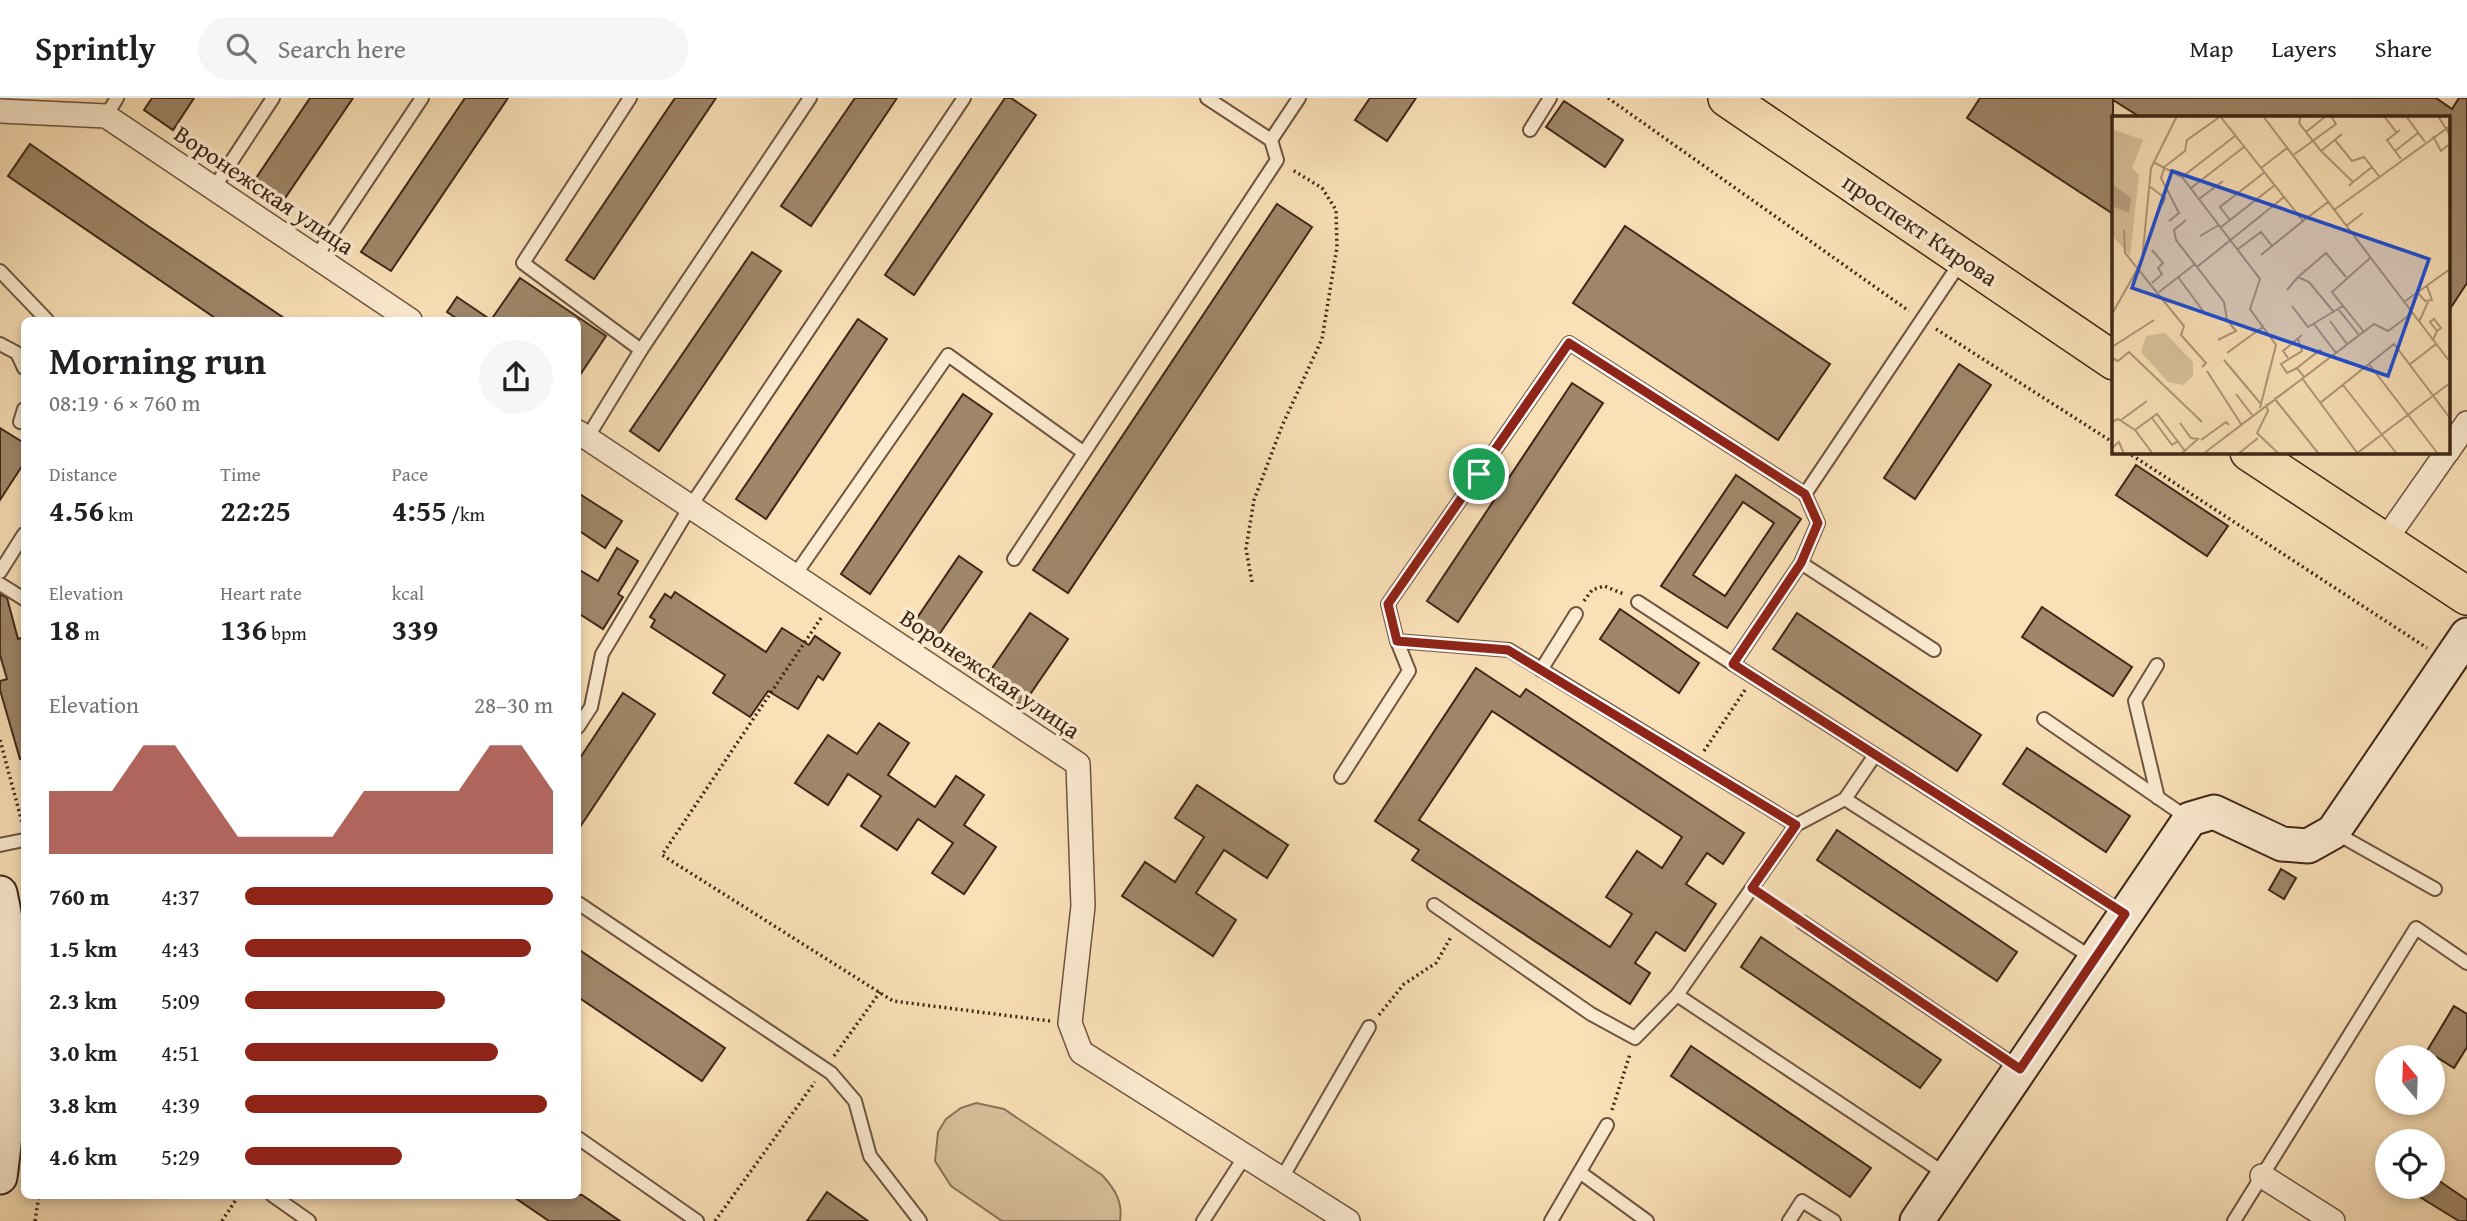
<!DOCTYPE html>
<html lang="en">
<head>
<meta charset="utf-8">
<style>
	body { margin:0; font-family:"Gentium Book Plus",serif; background:#f6f6f6; color:#202124; height:100vh; display:flex; flex-direction:column; font-size:26px; white-space:nowrap }
	* { box-sizing:border-box; margin:0 }
	p { font-size:23px; color:#757577 }
	.icon { flex:none; width:38px; height:38px; fill:none; stroke:currentColor; stroke-width:2; stroke-linecap:round; stroke-linejoin:round }
	.map { position:relative; flex:1; overflow:hidden }
	.sheet { position:absolute; left:21px; top:219px; width:560px; height:882px; display:flex; flex-direction:column; background:#fff; border-radius:10px; box-shadow:0 4px 10px #0003 }
	.sheet>* { flex:none }
	.needle { width:46px; rotate:341deg }
	.buttons { position:absolute; left:2375px; top:947px; display:grid; gap:14px }
	.buttons a { display:grid; place-items:center; width:70px; height:70px; border-radius:50%; background:#fff; box-shadow:0 4px 10px #0003; font-size:35px }
	.pin { position:absolute; display:grid; place-items:center; width:60px; height:60px; color:#fff; margin:-30px; border:4px solid #fff; border-radius:50%; box-shadow:0 2px 7px #0007 }
	.round { display:grid; place-items:center; flex:none; width:74px; height:74px; border-radius:37px; background:#f6f6f6 }
	.head { display:flex; align-items:center; justify-content:space-between; height:119px; padding:0 28px }
	h1 { font-size:38px; font-weight:700; line-height:52px }
	.metrics { display:grid; grid-template-columns:repeat(3,1fr); gap:10px; height:119px; padding:7px 28px }
	.metrics div { display:grid; align-content:center }
	.metrics b { font-size:30px; font-weight:700 }
	.metrics small { font-size:19px; font-weight:400 }
	.metrics p { font-size:19px }
	.chart { height:196px; padding:14px 28px }
	.chart p { display:flex; justify-content:space-between }
	.chart svg { width:100%; height:126px; margin-top:7px; fill:#8f2418; opacity:.7 }
	ul { padding:0 28px; list-style:none; font-size:23px }
	li { display:grid; grid-template-columns:112px 84px 1fr; align-items:center; height:52px }
	li i { height:18px; border-radius:9px; background:#8f2418 }
	header { display:flex; align-items:center; gap:42px; box-sizing:border-box; height:98px; padding:0 35px; background:#fff; border-bottom:2px solid #e0e0e0 }
	header strong { font-size:33px }
	nav { display:flex; gap:38px; margin-inline-start:auto; font-size:24px }
	.search { width:490px; height:63px; background:#f6f6f6; display:flex; align-items:center; gap:18px; box-sizing:border-box; padding:0 24px; border-radius:38px; color:#757577; font-size:26px }
	.map>svg:first-child { display:block }
</style>
</head>
<body>
<header>
<strong>Sprintly</strong>
<div class="search"><svg class="icon" aria-label="search" viewBox="0 0 24 24"><circle cx="10" cy="10" r="6"/><path d="M15 15l6 6"/></svg>Search here</div>
<nav><a>Map</a><a>Layers</a><a>Share</a></nav>
</header>
<div class="map">
<svg width="2467" height="1123" viewBox="0 0 2467 1123">
	<rect width="100%" height="100%" fill="#fae0b7"/>
	<filter id="stains"><feTurbulence type="fractalNoise" baseFrequency=".00286" numOctaves="4"/><feColorMatrix values="0 0 0 0 .2 0 0 0 0 .09 0 0 0 0 .02 0 0 0 .5 -.17"/></filter>
	<radialGradient id="worn" r=".72"><stop offset=".6" stop-color="#630" stop-opacity="0"/><stop offset="1" stop-color="#630" stop-opacity=".3"/></radialGradient>
	<!-- pitch -->
	<path fill="#dac19c" stroke="#8c745a" stroke-width="2" d="M976,1005l28,6 98,66c13,14 21,27 18,46h-118l-51,-35 -16,-25 3,-29 8,-13 15,-11z"/>
	<!-- building -->
	<g fill="#a0876a" stroke="#3f2717" stroke-width="2" fill-rule="evenodd">
		<polygon points="152,0 194,0 173,32 144,12"/>
		<polygon points="310,0 353,0 283,103 254,83"/>
		<polygon points="465,0 508,0 391,173 361,154"/>
		<polygon points="675,0 716,0 594,181 566,162"/>
		<polygon points="855,0 897,0 811,128 781,108"/>
		<polygon points="1005,0 1011,0 1036,17 914,197 885,177"/>
		<polygon points="1370,0 1416,0 1387,43 1355,22"/>
		<polygon points="1980,0 2436,0 2452,11 2459,0 2467,0 2467,185 2448,214 2448,19 2140,19 2113,2 2113,116 1967,20"/>
		<polygon points="1564,3 1623,42 1605,69 1546,29"/>
		<polygon points="30,46 145,126 287,222 218,222 8,78"/>
		<polygon points="1277,106 1312,129 1068,495 1033,472"/>
		<polygon points="1625,128 1830,266 1778,342 1573,205"/>
		<polygon points="752,154 781,173 659,353 630,333"/>
		<polygon points="520,180 606,238 578,280 578,222 491,222"/>
		<polygon points="457,199 491,222 459,222 447,214"/>
		<polygon points="858,221 887,241 766,421 736,401"/>
		<polygon points="1959,266 1991,287 1915,401 1884,380"/>
		<polygon points="1572,285 1603,305 1458,524 1427,503"/>
		<polygon points="963,296 992,316 870,496 841,476"/>
		<polygon points="0,330 24,345 24,365 0,402"/>
		<polygon points="2136,367 2228,428 2207,458 2116,397"/>
		<path d="M1736,377l65,44 -74,109 -66,-42zM1743,404l31,21 -49,73 -32,-21z"/>
		<polygon points="578,395 622,423 605,450 578,432"/>
		<polygon points="617,450 638,463 618,496 623,499 603,531 578,515 578,471 598,483"/>
		<polygon points="959,458 982,474 936,541 913,526"/>
		<polygon points="675,494 766,554 782,530 809,547 815,538 840,555 823,582 818,578 798,611 768,593 750,619 713,595 725,577 651,529 655,522 650,519 665,496 671,500"/>
		<polygon points="0,496 7,500 18,541 24,539 24,660 20,661 0,592 0,583 7,581 0,557"/>
		<polygon points="2042,509 2132,569 2113,598 2022,539"/>
		<polygon points="1620,511 1699,565 1679,595 1600,541"/>
		<polygon points="1030,515 1068,541 1022,608 984,582"/>
		<polygon points="1797,515 1981,637 1957,673 1773,551"/>
		<path d="M1476,570l44,29 6,-8 218,144 -21,31 -16,-11 -21,31 30,20 -31,47 -29,-19 -21,31 15,10 -20,31 -218,-144 7,-10 -44,-29zM1492,613l190,126 -20,31 -25,-17 -31,46 26,17 -22,33 -191,-127z"/>
		<polygon points="623,595 655,616 578,732 578,663"/>
		<polygon points="879,625 909,645 888,677 935,709 956,678 984,697 964,727 996,749 964,796 932,775 953,745 918,721 897,752 861,728 881,698 848,676 828,707 795,685 828,637 857,656"/>
		<polygon points="2027,650 2130,718 2106,754 2003,686"/>
		<polygon points="1197,687 1288,747 1267,780 1224,752 1196,795 1236,822 1213,858 1122,798 1145,764 1175,784 1204,739 1175,720"/>
		<polygon points="1837,732 2017,854 1997,883 1817,762"/>
		<polygon points="2281,771 2296,780 2284,801 2269,792"/>
		<polygon points="1761,839 1941,962 1920,990 1741,869"/>
		<polygon points="578,851 725,950 702,983 578,899"/>
		<polygon points="2454,908 2467,916 2467,949 2454,970 2427,953"/>
		<polygon points="1691,948 1871,1070 1850,1099 1671,978"/>
		<polygon points="2432,1078 2467,1102 2467,1123 2459,1123 2402,1088 2432,1088"/>
		<polygon points="827,1094 868,1123 807,1123"/>
		<polygon points="511,1097 582,1097 620,1123 549,1123"/>
	</g>
	<g fill="none" stroke-linecap="round" stroke-linejoin="round">
		<defs>
			<g id="lane">
				<polyline points="630,0 523,165 641,252"/>
				<polyline points="106,18 117,0"/>
				<polyline points="1530,32 1550,0"/>
				<polyline points="1271,42 1299,0"/>
				<polyline points="214,90 273,0"/>
				<polyline points="316,159 422,0"/>
				<polyline points="0,173 47,222"/>
				<polyline points="0,246 17,255 24,270"/>
				<polyline points="20,324 24,311"/>
				<polyline points="587,340 641,252 810,0"/>
				<polyline points="1805,396 1962,162"/>
				<polyline points="1014,461 1277,62 1271,42 1207,0"/>
				<polyline points="1801,465 1934,552"/>
				<polyline points="0,474 24,436"/>
				<polyline points="795,477 948,257 1083,354"/>
				<polyline points="0,486 24,501"/>
				<polyline points="1638,504 1733,566"/>
				<polyline points="1397,543 1388,506 1569,245 1805,396 1818,425 1801,465 1733,566 2123,815"/>
				<polyline points="2157,567 2135,603 2158,700"/>
				<polyline points="1541,572 1576,516"/>
				<polyline points="2044,621 2189,721"/>
				<polyline points="578,629 591,609 602,556 690,409 964,0"/>
				<polyline points="1341,679 1409,573 1397,543 1509,552 1796,727"/>
				<polyline points="1845,701 2094,861"/>
				<polyline points="2334,734 2435,791"/>
				<polyline points="0,747 24,742"/>
				<polyline points="578,805 831,975 855,1003 870,1058 920,1123"/>
				<polyline points="1434,807 1591,916 1635,940 1677,897 1796,727 1845,701 1875,657"/>
				<polyline points="1802,824 2020,971"/>
				<polyline points="1677,897 1947,1077"/>
				<polyline points="578,1040 697,1123"/>
				<polyline points="1581,1075 1647,1123"/>
				<polyline points="1282,1080 1369,929"/>
				<polyline points="272,1097 309,1123"/>
				<polyline points="1203,1123 1245,1058"/>
				<polyline points="1551,1123 1607,1027"/>
				<polyline points="1789,1123 1802,1103 1834,1123"/>
				<polyline points="2234,1123 2416,830 2467,865"/>
			</g>
			<g id="street">
				<polyline points="0,13 106,18 410,222"/>
				<polyline points="578,334 1078,666 1083,808 1070,925 1081,954 1348,1123"/>
				<polyline points="2448,353 2467,325"/>
				<polyline points="2384,444 2447,354"/>
				<polyline points="2262,1078 2333,1123"/>
			</g>
			<g id="secondary">
				<path d="M0,795c20,88 12,195 0,284"/>
				<polyline points="1917,1123 2190,721 2214,714 2282,746 2308,748 2333,734 2467,537"/>
			</g>
			<g id="primary">
				<polyline points="1727,0 2114,263"/>
				<polyline points="2249,354 2467,498"/>
			</g>
		</defs>
		<!-- lane casing -->
		<use href="#lane" stroke="#6e553f" stroke-width="16"/>
		<!-- street casing -->
		<use href="#street" stroke="#6e553f" stroke-width="26"/>
		<!-- secondary casing -->
		<use href="#secondary" stroke="#3f2717" stroke-width="37"/>
		<!-- primary casing -->
		<use href="#primary" stroke="#3f2717" stroke-width="40"/>
		<!-- path -->
		<g stroke="#3f2717" stroke-width="3.5" stroke-dasharray="2 3.5" stroke-linecap="butt">
			<polyline points="1608,0 1909,213"/>
			<polyline points="1936,231 2114,345"/>
			<polyline points="2127,354 2427,550"/>
			<polyline points="1252,484 1246,451 1254,402 1282,328 1322,241 1337,149 1336,112 1322,90 1291,71"/>
			<polyline points="1584,503 1592,492 1604,488 1624,496"/>
			<polyline points="821,520 662,757 893,903 1050,923"/>
			<polyline points="0,642 23,728"/>
			<polyline points="1704,653 1745,592"/>
			<polyline points="1765,799 1790,816"/>
			<polyline points="1379,917 1404,886 1436,865 1451,839"/>
			<polyline points="834,958 880,894"/>
			<polyline points="1612,1012 1630,956"/>
			<polyline points="35,1123 39,1097"/>
			<polyline points="222,1123 239,1097"/>
			<polyline points="715,1123 815,984"/>
		</g>
		<!-- lane -->
		<use href="#lane" stroke="#fcebd0" stroke-width="12"/>
		<!-- street -->
		<use href="#street" stroke="#fcebd0" stroke-width="23"/>
		<!-- secondary -->
		<use href="#secondary" stroke="#fcebd0" stroke-width="33"/>
		<!-- primary -->
		<use href="#primary" stroke="#fae0b7" stroke-width="37"/>
	</g>
	<g fill="none" stroke-linecap="round" stroke-linejoin="round">
		<defs>
			<polygon id="route" points="1569,245 1805,396 1818,425 1801,465 1733,566 2125,816 2020,971 1752,790 1796,727 1508,552 1397,543 1388,506"/>
		</defs>
		<!-- route casing -->
		<use href="#route" stroke="#fff" stroke-width="14"/>
		<!-- route -->
		<use href="#route" stroke="#8f2418" stroke-width="9"/>
	</g>
	<g text-anchor="middle" stroke-width="7" stroke-linejoin="round" paint-order="stroke">
		<!-- street labels -->
		<g font-size="24" fill="#3f2717" stroke="#fcebd0">
			<text transform="translate(264 92) rotate(34)" y="8">Воронежская улица</text>
			<text transform="translate(1920 132) rotate(34)" y="8">проспект Кирова</text>
			<text transform="translate(990 576) rotate(34)" y="8">Воронежская улица</text>
		</g>
	</g>
	<!-- overview -->
	<g transform="translate(2112 18)">
		<rect width="338" height="338" fill="#fae0b7"/>
		<path d="M0,13l31,11 -11,28 7,7 -9,81 -18,-21z" fill="#dac19c"/>
		<path d="M53,217l28,29v14l-10,9 -15,-3 -27,-30 5,-16z" fill="#dac19c"/>
		<path d="M0,68l19,14 -2,15 -17,-7z" fill="#baa181"/>
		<path fill="none" stroke="#af9677" stroke-width="2" d="M108,0l83,105 -42,34M151,0l187,246M189,0l-2,7 22,28 32,31 -4,4M272,0l13,17M294,0l19,26M326,0l12,19M288,14l-13,10 14,19M194,16l20,-16M321,20l8,15 7,-6M223,24l17,21 12,-4 15,19M209,35l21,-17M283,35l23,-18M180,40l44,-32 -5,-8M41,46l29,15 78,102 -10,30 26,36 -16,63M51,52l22,-17 2,-11 34,-24M149,52l26,-20M52,53l-3,9 18,35 -10,8M70,61l53,-41M241,66l19,-15M37,70l16,12 -3,7M79,72l53,-41M87,83l24,-18M222,94l116,-84M74,104l-12,10 2,10 48,62 3,18 9,11 -18,9M118,104l-10,-13 45,-35M191,105l25,-19M234,110l17,-13M109,111l54,-42M12,114l1,23 59,73 -3,9 25,28 -4,4M88,120l19,-11M126,133l23,-17 11,14M40,134l11,13 -5,5 4,6 -10,9M85,151l87,-70M66,161l28,38M186,161l28,-24 20,24M175,174l11,-13 11,5 24,29M47,176l36,-28M306,177l7,8 7,-1 -5,-14M292,186l46,-33M180,190l16,21 35,-21M227,194l20,25M0,198l30,-53 9,-93 26,-52M218,205l17,23M307,206l9,-20M202,208l22,29M252,216l-32,-40 38,-34M321,224l4,-9 -7,-9 4,-3 7,9 -4,3M0,231l42,-27M115,237l37,-27M0,242l6,3 11,-9 73,70M176,242l-5,-7 19,-16M112,244l37,44M257,248l69,90M297,249l27,-21M185,252l-10,5 -6,-9 21,-13 -4,-12M95,255l34,53M192,261l-7,-9 23,-18 4,5M190,262l56,76M231,269l54,69M124,278l16,21M162,282l45,56M208,287l74,-59 56,74M154,288l2,7 -11,22 22,21M40,302l20,27 6,-4M9,304l26,-19M0,306l6,-3 17,11 18,24M68,307l11,15 7,1 -17,15M23,314l22,-16 28,37M89,324l25,-18 3,3M0,332l7,-6 5,12M91,338l171,-130 14,7 24,-18M126,338l20,-16M244,338l94,-71"/>
		<path fill="#1d4ed8" fill-opacity="0.15" stroke="#1d4ed8" stroke-width="3.5" d="M60,55l257,88 -41,117 -256,-88z"/>
		<rect width="338" height="338" fill="none" stroke="#3f2717" stroke-width="3.5"/>
	</g>
	<rect width="100%" height="100%" filter="url(#stains)"/>
	<rect width="100%" height="100%" fill="url(#worn)"/>
</svg>
<div class="buttons">
<a><svg class="needle" viewBox="-14 -14 28 28"><path d="M0-13l5 13h-10z" fill="#e53935"/><path d="M0 13l5-13h-10z" fill="#757577"/></svg></a>
<a><svg class="icon" aria-label="locate" viewBox="0 0 24 24"><circle cx="12" cy="12" r="6"/><path d="M12 2v4M12 18v4M2 12h4M18 12h4"/></svg></a>
</div>
<div class="pin" style="left:1479px;top:376px;background:#1e9e55"><svg class="icon" aria-label="arrive" viewBox="0 0 24 24"><path d="M6 21V4h12l-3 4 3 4H6"/></svg></div>
<section class="sheet">
<div class="head"><div><h1>Morning run</h1><p>08:19 · 6 × 760 m</p></div><a class="round"><svg class="icon" aria-label="share" viewBox="0 0 24 24"><path d="M12 15V3M7 8l5-5 5 5M5 13v7h14v-7"/></svg></a></div>
<div class="metrics">
<div><p>Distance</p><b>4.56<small> km</small></b></div>
<div><p>Time</p><b>22:25</b></div>
<div><p>Pace</p><b>4:55<small> /km</small></b></div>
</div>
<div class="metrics">
<div><p>Elevation</p><b>18<small> m</small></b></div>
<div><p>Heart rate</p><b>136<small> bpm</small></b></div>
<div><p>kcal</p><b>339</b></div>
</div>
<div class="chart"><p><span>Elevation</span>28–30 m</p>
<svg viewBox="0 0 160 44" preserveAspectRatio="none"><path d="M0 44V22L10 22L20 22L30 6L40 6L50 22L60 38L70 38L80 38L90 38L100 22L110 22L120 22L130 22L140 6L150 6L160 22V44z"/></svg>
</div>
<ul>
<li><b>760 m</b>4:37<i style="width:100%"></i></li>
<li><b>1.5 km</b>4:43<i style="width:93%"></i></li>
<li><b>2.3 km</b>5:09<i style="width:65%"></i></li>
<li><b>3.0 km</b>4:51<i style="width:82%"></i></li>
<li><b>3.8 km</b>4:39<i style="width:98%"></i></li>
<li><b>4.6 km</b>5:29<i style="width:51%"></i></li>
</ul>
</section>
</div>
</body>
</html>
